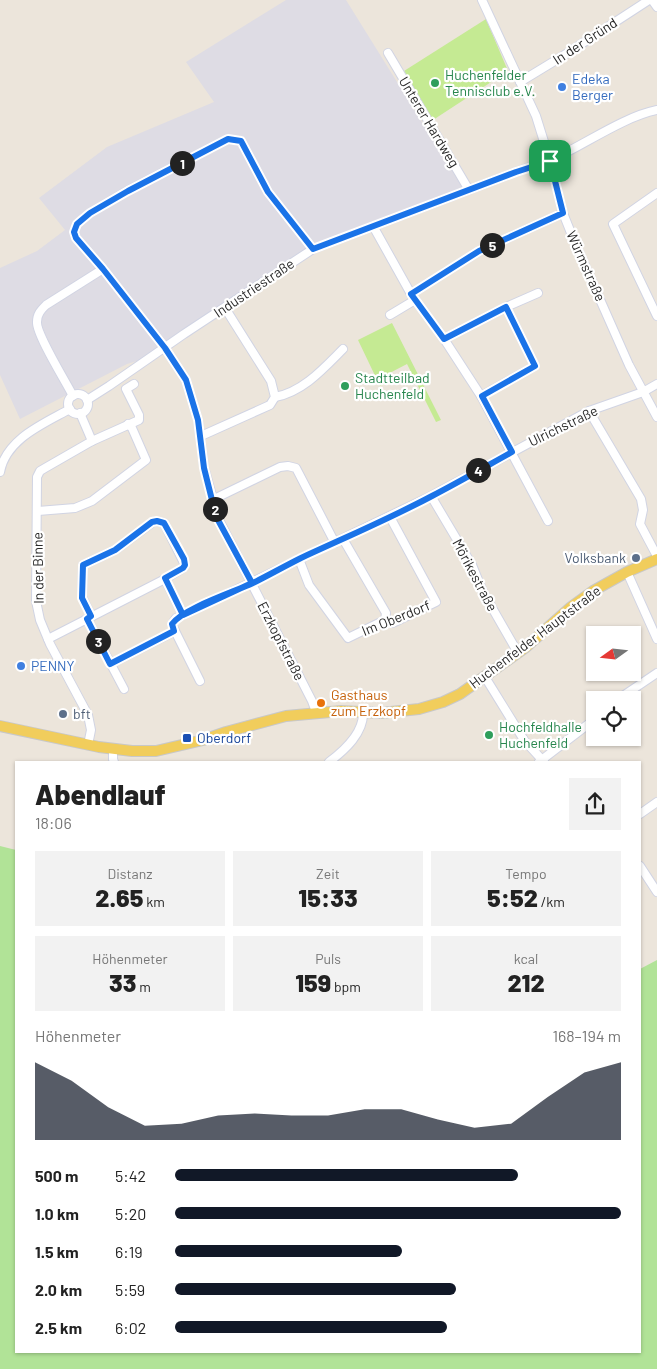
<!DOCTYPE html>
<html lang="de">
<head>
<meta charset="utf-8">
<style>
	body { margin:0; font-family:Barlow,sans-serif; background:#f2f2f2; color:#222; height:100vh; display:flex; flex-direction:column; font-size:19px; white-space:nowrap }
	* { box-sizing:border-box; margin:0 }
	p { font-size:16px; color:#767676 }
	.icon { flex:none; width:28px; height:28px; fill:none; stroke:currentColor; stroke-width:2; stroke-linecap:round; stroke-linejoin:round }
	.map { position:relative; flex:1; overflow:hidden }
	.drawer { position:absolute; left:15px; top:761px; width:626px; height:592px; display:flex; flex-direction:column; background:#fff; border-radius:0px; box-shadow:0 1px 4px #0004 }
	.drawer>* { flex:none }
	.needle { width:32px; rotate:255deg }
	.fabs { position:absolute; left:586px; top:626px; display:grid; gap:10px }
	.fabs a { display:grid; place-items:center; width:55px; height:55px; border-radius:0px; background:#fff; box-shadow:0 1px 4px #0004; font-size:25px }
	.pin { position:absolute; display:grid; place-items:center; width:42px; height:42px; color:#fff; margin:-21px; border-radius:10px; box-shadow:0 2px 8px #0006 }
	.km { position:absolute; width:25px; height:25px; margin:-12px; border-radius:50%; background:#222; color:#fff; font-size:14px; line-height:25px; text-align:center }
	.round { display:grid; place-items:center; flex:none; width:52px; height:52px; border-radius:0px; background:#f2f2f2 }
	.head { display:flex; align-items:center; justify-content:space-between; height:85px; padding:0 20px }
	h1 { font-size:28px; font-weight:800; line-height:38px }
	.stats { display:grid; grid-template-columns:repeat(3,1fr); gap:8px; height:85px; padding:5px 20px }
	.stats div { display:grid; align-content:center; border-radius:0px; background:#f2f2f2; text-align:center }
	.stats b { font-size:25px; font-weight:800 }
	.stats small { font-size:14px; font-weight:400 }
	.stats p { font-size:14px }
	.chart { height:140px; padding:10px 20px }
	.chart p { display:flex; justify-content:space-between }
	.chart svg { width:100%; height:90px; margin-top:5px; fill:#111827; opacity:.7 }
	ul { padding:0 20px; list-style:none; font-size:16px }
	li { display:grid; grid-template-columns:80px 60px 1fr; align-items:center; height:38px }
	li i { height:12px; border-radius:6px; background:#111827 }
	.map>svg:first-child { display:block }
</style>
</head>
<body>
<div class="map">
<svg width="657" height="1369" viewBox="0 0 657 1369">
	<rect width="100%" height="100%" fill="#ece5db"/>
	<!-- industrial -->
	<polygon fill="#dedce4" points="286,0 346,0 463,188 318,242 252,284 147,358 127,364 20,419 0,375 0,268 37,251 65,230 39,198 107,147 214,102 186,62"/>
	<!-- green -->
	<polygon fill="#b1e397" points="0,846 16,850 16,1352 640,1352 640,969 657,960 657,1369 0,1369"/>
	<!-- pitch -->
	<g fill="#c5ea93">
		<polygon points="486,19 508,71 433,120 404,71"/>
		<polygon points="392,323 441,420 436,422 407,364 382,377 385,384 380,386 358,340"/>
	</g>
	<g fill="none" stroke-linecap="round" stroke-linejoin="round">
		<defs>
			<g id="minor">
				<polyline points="482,0 536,116 550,161 563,213 575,243 629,365 657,417"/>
				<polyline points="652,0 657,7"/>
				<polyline points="388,53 469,190"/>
				<polyline points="520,82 566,54 649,0"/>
				<polyline points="657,193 613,224 657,316"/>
				<polyline points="373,226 411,294 444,339 481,396 548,521"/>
				<polyline points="313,249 268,192 241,141 228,139 127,191 90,213 77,224 74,232 76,238 103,269 165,348 186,380 198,420 204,467 219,520 312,701 316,712"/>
				<polyline points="411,294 479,251 563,213"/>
				<polyline points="390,315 415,300"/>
				<polyline points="444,339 506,307 538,293"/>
				<circle cx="78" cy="404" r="10"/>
				<path d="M73,396c-7,-14 -37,-62 -36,-74 0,-8 4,-12 9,-17l57,-36"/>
				<polyline points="481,396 535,366 506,307"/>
				<path d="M275,397c28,-5 49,-29 68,-48"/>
				<path d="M87,400l22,-14 75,-52 129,-85 203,-77c16,-6 32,-10 47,-18 28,-14 64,-38 94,-44"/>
				<polyline points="589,411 641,499 643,510 640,524 657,556"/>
				<polyline points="80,413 92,441 45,468 40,471 37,477 36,601 40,620 50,644 88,715 91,730 88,745"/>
				<polyline points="201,436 270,405 275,397 271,381 225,308"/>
				<polyline points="92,441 139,420 139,415 126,389 134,384"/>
				<path d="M0,472c6,-33 43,-48 70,-63"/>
				<polyline points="431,496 472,565 483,592 518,653"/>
				<polyline points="212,500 280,467 288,466 296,468 335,543"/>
				<polyline points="38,511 75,508 92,501 146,460 132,428 128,424"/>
				<polyline points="343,539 386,613 385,620"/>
				<polyline points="299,559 309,585 348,638 385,620 392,623 397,621 436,602 390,517"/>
				<polyline points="627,572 657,639"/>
				<polyline points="91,616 82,597 83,565 115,550 153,522 157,521 164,523 185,565 183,568 165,579"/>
				<polyline points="87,619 124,689"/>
				<polyline points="175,631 172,624 176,618 183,615"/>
				<polyline points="48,639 165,579 183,615 431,496 589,411 643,392 657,384"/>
				<polyline points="110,664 175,631 200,681"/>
				<polyline points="485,677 524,740 544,762"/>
				<polyline points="617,700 657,673"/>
				<polyline points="113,749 113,759 114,762"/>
				<path d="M329,762c16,-12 35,-29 34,-50"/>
				<polyline points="539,762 595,719"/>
				<polyline points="640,814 657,802"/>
				<polyline points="640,866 657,892"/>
			</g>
			<polyline id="major" points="0,726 99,747 132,751 156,751 203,740 226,732 286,716 341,711 381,713 419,709 443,702 460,694 526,647 571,607 593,591 627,572 657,559"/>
		</defs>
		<!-- minor casing -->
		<use href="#minor" stroke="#d1d4e3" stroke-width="10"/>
		<!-- major casing -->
		<use href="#major" stroke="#c8c8c8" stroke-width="12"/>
		<!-- minor -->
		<use href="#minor" stroke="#fff" stroke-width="8"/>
		<!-- major -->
		<use href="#major" stroke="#f1cd5c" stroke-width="10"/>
	</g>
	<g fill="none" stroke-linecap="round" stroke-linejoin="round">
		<defs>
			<path id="route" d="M550,161l-34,11 -203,77 -45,-57 -27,-51 -13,-2 -100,52 -38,22 -13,11 -3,8 2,6 27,31 62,79 21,32 12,40 6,48 8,32 6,20 34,63 -69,32 -18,-37 18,-10 2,-3 -1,-6 -20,-36 -7,-2 -5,1 -37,28 -32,15 -1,33 9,18 -4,3 23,45 64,-33 -2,-7c12,-16 62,-32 81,-41 16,-8 32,-17 48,-25 43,-20 88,-39 131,-62 27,-14 53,-29 80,-44l-30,-56 53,-30 -29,-59 -62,32 -33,-45 68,-43 84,-38 -13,-52"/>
		</defs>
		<!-- route casing -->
		<use href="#route" stroke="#fff" stroke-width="10"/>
		<!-- route -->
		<use href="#route" stroke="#1a73e8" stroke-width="6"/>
	</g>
	<!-- markers -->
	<g fill="#2e9e5b" stroke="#fff" stroke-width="2">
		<circle cx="435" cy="83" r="5"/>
		<circle cx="345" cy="386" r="5"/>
		<circle cx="489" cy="735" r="5"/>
	</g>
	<g fill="#3f7fe0" stroke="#fff" stroke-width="2">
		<circle cx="562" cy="87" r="5"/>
		<circle cx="21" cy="666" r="5"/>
	</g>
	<g fill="#5c6f8a" stroke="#fff" stroke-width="2">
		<circle cx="636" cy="558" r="5"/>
		<circle cx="63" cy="714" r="5"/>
	</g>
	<circle fill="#e8710a" stroke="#fff" stroke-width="2" cx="321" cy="703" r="5"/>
	<rect fill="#1a4fb4" stroke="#fff" stroke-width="2" x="182" y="733" width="10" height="10" rx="2.5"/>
	<g text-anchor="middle" stroke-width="4.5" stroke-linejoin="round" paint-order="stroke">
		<!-- street labels -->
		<g font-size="14" fill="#2a2a2a" stroke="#fff">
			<text transform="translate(585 41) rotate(-33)" y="5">In der Gründ</text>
			<text transform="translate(429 122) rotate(59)" y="5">Unterer Hardweg</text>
			<text transform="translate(586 266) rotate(66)" y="5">Würmstraße</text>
			<text transform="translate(254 288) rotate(-34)" y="5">Industriestraße</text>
			<text transform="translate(563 426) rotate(-26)" y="5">Ulrichstraße</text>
			<text transform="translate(38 568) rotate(-91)" y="5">In der Binne</text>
			<text transform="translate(475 575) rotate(62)" y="5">Mörikestraße</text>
			<text transform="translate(396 618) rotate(-22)" y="5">Im Oberdorf</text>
			<text transform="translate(535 637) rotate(-37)" y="5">Huchenfelder Hauptstraße</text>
			<text transform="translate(281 641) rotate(63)" y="5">Erzkopfstraße</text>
		</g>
		<!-- leisure labels -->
		<g font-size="14" fill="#27864d" stroke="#fff" text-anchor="start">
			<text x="445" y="80">Huchenfelder<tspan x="445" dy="16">Tennisclub e.V.</tspan></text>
			<text x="355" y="383">Stadtteilbad<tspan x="355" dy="16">Huchenfeld</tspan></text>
			<text x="499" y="732">Hochfeldhalle<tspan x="499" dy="16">Huchenfeld</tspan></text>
		</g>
		<!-- shop labels -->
		<g font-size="14" fill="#366cbe" stroke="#fff" text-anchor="start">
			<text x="572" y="84">Edeka<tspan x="572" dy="16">Berger</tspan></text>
			<text x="31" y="671">PENNY</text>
		</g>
		<!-- service labels -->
		<g font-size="14" fill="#4e5e75" stroke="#fff" text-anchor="end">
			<text x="626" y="563">Volksbank</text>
			<text x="73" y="719" text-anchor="start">bft</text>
		</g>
		<!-- food labels -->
		<g font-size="14" fill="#c56008" stroke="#fff" text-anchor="start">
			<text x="331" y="700">Gasthaus<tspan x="331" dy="16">zum Erzkopf</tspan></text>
		</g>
		<!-- transit labels -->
		<g font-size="14" fill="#164399" stroke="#fff" text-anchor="start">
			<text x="197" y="743">Oberdorf</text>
		</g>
	</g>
</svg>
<div class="fabs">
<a><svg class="needle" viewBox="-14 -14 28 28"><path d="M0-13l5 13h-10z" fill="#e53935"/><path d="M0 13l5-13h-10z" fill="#767676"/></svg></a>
<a><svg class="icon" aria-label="locate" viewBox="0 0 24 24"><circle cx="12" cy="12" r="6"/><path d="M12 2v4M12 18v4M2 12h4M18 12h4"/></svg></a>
</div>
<div class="pin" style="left:550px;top:161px;background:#1e9e55"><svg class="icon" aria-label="arrive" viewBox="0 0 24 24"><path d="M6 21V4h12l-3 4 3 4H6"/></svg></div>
<b class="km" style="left:182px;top:163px">1</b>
<b class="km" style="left:215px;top:509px">2</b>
<b class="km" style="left:98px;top:641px">3</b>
<b class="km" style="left:478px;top:470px">4</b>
<b class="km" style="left:492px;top:245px">5</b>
<section class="drawer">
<div class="head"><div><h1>Abendlauf</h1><p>18:06</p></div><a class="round"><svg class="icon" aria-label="share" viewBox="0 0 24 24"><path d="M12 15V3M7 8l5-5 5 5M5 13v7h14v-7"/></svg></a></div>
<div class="stats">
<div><p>Distanz</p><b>2.65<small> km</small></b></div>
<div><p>Zeit</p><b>15:33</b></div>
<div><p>Tempo</p><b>5:52<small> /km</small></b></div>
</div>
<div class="stats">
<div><p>Höhenmeter</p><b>33<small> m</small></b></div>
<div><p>Puls</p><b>159<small> bpm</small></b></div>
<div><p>kcal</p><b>212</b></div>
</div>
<div class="chart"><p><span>Höhenmeter</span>168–194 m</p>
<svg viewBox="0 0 160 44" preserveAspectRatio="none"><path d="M0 44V6L10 15L20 28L30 37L40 36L50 32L60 31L70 32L80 32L90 29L100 29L110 34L120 38L130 36L140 23L150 11L160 6V44z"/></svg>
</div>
<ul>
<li><b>500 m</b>5:42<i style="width:77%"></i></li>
<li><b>1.0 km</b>5:20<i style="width:100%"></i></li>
<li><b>1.5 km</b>6:19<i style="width:51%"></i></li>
<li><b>2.0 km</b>5:59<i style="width:63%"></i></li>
<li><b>2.5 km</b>6:02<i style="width:61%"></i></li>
</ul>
</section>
</div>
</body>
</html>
